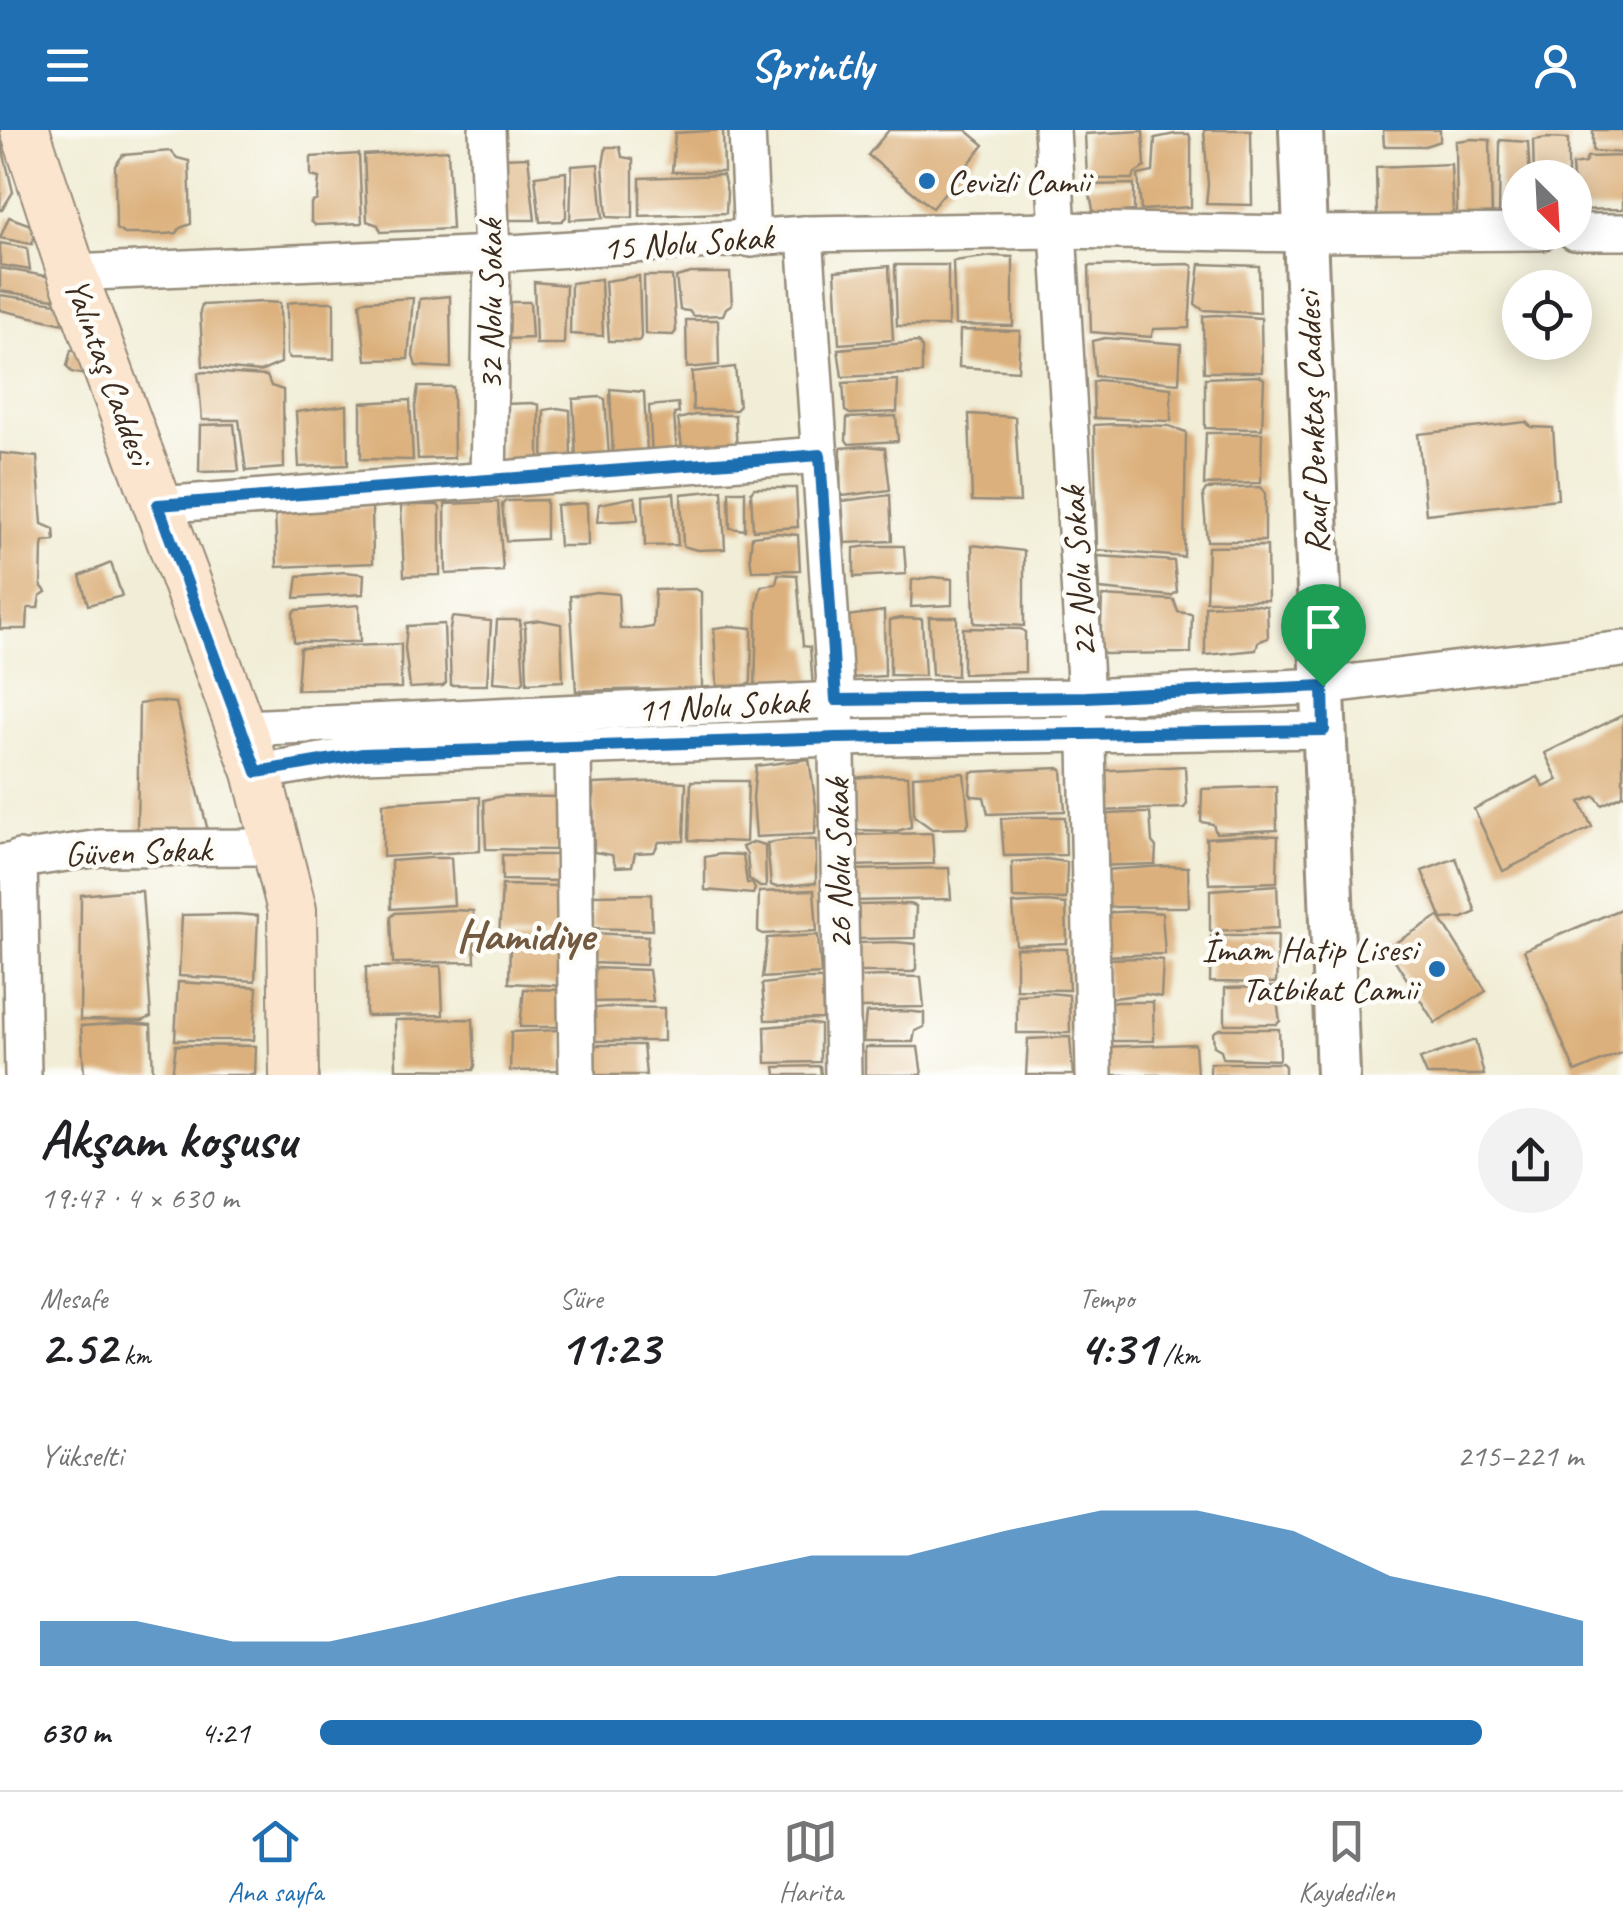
<!DOCTYPE html>
<html lang="tr">
<head>
<meta charset="utf-8">
<style>
	body { margin:0; font-family:Caveat,sans-serif; background:#f2f2f2; color:#202124; height:100vh; display:flex; flex-direction:column; font-size:38px; white-space:nowrap }
	* { box-sizing:border-box; margin:0 }
	p { font-size:32px; color:#757577 }
	.icon { flex:none; width:55px; height:55px; fill:none; stroke:currentColor; stroke-width:2; stroke-linecap:round; stroke-linejoin:round }
	.map { position:relative; height:945px; overflow:hidden }
	.sheet { display:flex; flex-direction:column; background:#fff; flex:1 }
	.sheet>* { flex:none }
	.needle { width:65px; rotate:156deg }
	.controls { position:absolute; left:1502px; top:30px; display:grid; gap:20px }
	.controls a { display:grid; place-items:center; width:90px; height:90px; border-radius:50%; background:#fff; box-shadow:0 5px 25px #0003; font-size:50px }
	.pin { position:absolute; display:grid; place-items:center; width:85px; height:85px; color:#fff; margin:-102px -42px; border-radius:50% 50% 50% 0; rotate:-45deg; box-shadow:0 0 10px #0007 }
	.pin .icon { rotate:45deg }
	.round { display:grid; place-items:center; flex:none; width:105px; height:105px; border-radius:52px; background:#f2f2f2 }
	.summary { display:flex; align-items:center; justify-content:space-between; height:170px; padding:0 40px }
	h1 { font-size:55px; font-weight:800; line-height:75px }
	.stats { display:grid; grid-template-columns:repeat(3,1fr); gap:15px; height:170px; padding:10px 40px }
	.stats div { display:grid; align-content:center }
	.stats b { font-size:50px; font-weight:800 }
	.stats small { font-size:28px; font-weight:400 }
	.stats p { font-size:28px }
	.chart { height:280px; padding:20px 40px }
	.chart p { display:flex; justify-content:space-between }
	.chart svg { width:100%; height:180px; margin-top:10px; fill:#1f6fb2; opacity:.7 }
	ul { padding:0 40px; list-style:none; font-size:32px }
	li { display:grid; grid-template-columns:160px 120px 1fr; align-items:center; height:75px }
	li i { height:25px; border-radius:12px; background:#1f6fb2 }
	header { display:flex; justify-content:space-between; align-items:center; height:130px; padding:0 40px; background:#1f6fb2; color:#fff; font-size:45px; font-weight:800 }
	.tabs { display:flex; justify-content:space-around; align-items:center; height:140px; border-top:2px solid #e0e0e0; background:#fff; font-size:28px; color:#757577 }
	.tabs a { display:grid; justify-items:center; gap:5px }
	.tabs .current { color:#1f6fb2 }
	.map>svg:first-child { display:block }
</style>
</head>
<body>
<header><svg class="icon" aria-label="menu" viewBox="0 0 24 24"><path d="M4 6h16M4 12h16M4 18h16"/></svg>Sprintly<svg class="icon" aria-label="person" viewBox="0 0 24 24"><circle cx="12" cy="8" r="4"/><path d="M4 21q1-7 8-7t8 7"/></svg></header>
<div class="map">
<svg width="1623" height="945" viewBox="0 0 1623 945">
	<rect width="100%" height="100%" fill="#fdfcf7"/>
	<filter id="ink" filterUnits="userSpaceOnUse"><feTurbulence type="fractalNoise" baseFrequency=".01" numOctaves="2"/><feDisplacementMap in="SourceGraphic" scale="20" xChannelSelector="R" yChannelSelector="G"/><feConvolveMatrix kernelMatrix="1 2 1 2 8 2 1 2 1" color-interpolation-filters="sRGB"/></filter>
	<filter id="wash" filterUnits="userSpaceOnUse"><feTurbulence type="fractalNoise" baseFrequency=".0048" numOctaves="4" result="noise"/><feDisplacementMap in="SourceGraphic" scale="40" xChannelSelector="R" yChannelSelector="G"/><feGaussianBlur stdDeviation="2.25" result="paint"/><feColorMatrix in="noise" values="0 0 0 0 0 0 0 0 0 0 0 0 0 0 0 0 0 1.4 0 .05"/><feComposite in="paint" operator="in"/></filter>
	<g filter="url(#wash)">
		<rect width="100%" height="100%" fill="#f1edd6"/>
		<g id="blocks">
			<!-- building -->
			<g fill="#dcb07b">
				<polygon points="723,0 724,42 672,42 675,3"/>
				<polygon points="889,0 966,0 984,15 932,78 868,25"/>
				<polygon points="1204,0 1251,0 1252,75 1206,74 1208,55"/>
				<polygon points="1383,0 1440,0 1440,11 1425,16 1384,16"/>
				<polygon points="1593,0 1623,0 1623,23 1593,21"/>
				<polygon points="1143,1 1145,37 1135,43 1133,49 1087,49 1085,4"/>
				<polygon points="1175,4 1189,4 1191,11 1191,77 1141,80 1138,45 1153,42 1155,8"/>
				<polygon points="1547,8 1568,9 1568,48 1534,48 1533,10"/>
				<polygon points="1472,9 1490,10 1492,87 1457,85 1456,11"/>
				<polygon points="1500,10 1528,12 1530,48 1520,48 1520,87 1499,85"/>
				<polygon points="1,12 13,62 2,80 0,80"/>
				<polygon points="606,17 620,17 622,27 633,29 633,88 607,87 603,35"/>
				<polygon points="448,20 452,99 381,102 378,95 367,91 364,25"/>
				<polygon points="171,21 177,28 189,31 191,94 180,98 177,103 165,104 125,104 116,99 115,36 123,25"/>
				<polygon points="359,24 362,93 315,95 311,91 311,73 317,70 319,48 311,46 311,27"/>
				<polygon points="1623,26 1623,79 1575,80 1572,35 1585,33 1587,27"/>
				<polygon points="528,27 535,90 503,90 501,28"/>
				<polygon points="598,34 603,88 570,90 572,36"/>
				<polygon points="1451,34 1453,82 1450,87 1377,86 1376,37"/>
				<polygon points="566,42 566,87 562,91 540,92 535,46"/>
				<polygon points="723,45 727,62 726,83 640,86 640,48"/>
				<polygon points="1134,54 1134,81 1094,84 1088,55"/>
				<polygon points="9,87 36,97 32,114 0,108"/>
				<polygon points="0,113 27,118 30,140 0,135"/>
				<polygon points="993,126 1013,127 1013,196 955,195 953,131"/>
				<polygon points="1189,134 1193,136 1189,198 1154,199 1151,207 1091,202 1089,136"/>
				<polygon points="1200,134 1259,136 1260,183 1203,180 1195,174"/>
				<polygon points="895,135 948,135 948,196 897,196"/>
				<polygon points="889,136 893,210 839,214 835,141"/>
				<polygon points="0,138 57,148 61,170 0,161"/>
				<polygon points="691,143 730,143 732,174 726,178 723,185 693,186 689,181 680,180 676,147"/>
				<polygon points="639,146 641,207 639,211 609,211 605,151"/>
				<polygon points="644,146 672,146 676,201 673,205 645,204"/>
				<polygon points="601,149 603,206 570,204 571,153"/>
				<polygon points="534,152 566,155 564,214 536,214"/>
				<polygon points="0,165 64,174 69,195 0,180"/>
				<polygon points="450,166 451,238 416,236 413,226 420,169"/>
				<polygon points="413,168 408,229 366,230 360,174 363,171"/>
				<polygon points="264,172 280,173 281,233 260,242 203,236 200,181 202,175"/>
				<polygon points="296,172 334,172 334,229 290,228 287,225 287,173"/>
				<polygon points="509,172 530,172 532,208 506,209 504,174"/>
				<polygon points="1217,185 1261,188 1262,242 1204,242 1203,186"/>
				<polygon points="686,190 718,190 719,235 687,238"/>
				<polygon points="960,200 1020,201 1018,241 959,237"/>
				<polygon points="1105,208 1181,214 1179,253 1095,246 1092,211"/>
				<polygon points="918,212 922,218 922,243 842,247 838,219"/>
				<polygon points="71,220 81,222 85,245 71,242 67,236"/>
				<polygon points="735,237 739,277 736,280 693,280 692,242"/>
				<polygon points="205,242 267,246 271,256 283,260 284,338 246,341 239,290 202,290 198,243"/>
				<polygon points="1259,246 1264,249 1262,299 1205,298 1205,248"/>
				<polygon points="898,250 897,282 850,284 845,281 843,253"/>
				<polygon points="1098,250 1171,258 1171,291 1094,288 1093,252"/>
				<polygon points="418,257 453,257 454,328 418,329 415,277"/>
				<polygon points="610,259 644,262 647,323 613,329"/>
				<polygon points="600,267 605,269 609,326 576,329 573,269"/>
				<polygon points="410,270 413,330 361,329 361,273"/>
				<polygon points="532,273 539,275 539,330 507,333 501,330 504,274"/>
				<polygon points="678,273 679,283 674,284 677,324 652,326 649,276"/>
				<polygon points="347,275 348,335 299,337 296,282"/>
				<polygon points="557,278 570,280 571,330 543,332 544,280"/>
				<polygon points="969,284 1015,287 1020,372 972,371"/>
				<polygon points="695,285 735,285 737,323 683,324 678,289"/>
				<polygon points="896,286 898,311 849,314 846,310 847,288"/>
				<polygon points="1526,292 1531,297 1553,298 1558,369 1426,384 1418,304"/>
				<polygon points="234,294 239,341 199,342 200,295"/>
				<polygon points="1114,294 1169,296 1186,302 1184,427 1097,420 1094,295"/>
				<polygon points="1206,303 1262,303 1261,353 1204,355"/>
				<polygon points="866,316 885,318 890,360 843,366 840,361 841,318"/>
				<polygon points="0,323 37,327 42,394 54,399 55,411 43,412 42,417 41,455 46,462 40,466 38,478 28,478 27,499 0,499"/>
				<polygon points="1261,357 1265,363 1265,411 1207,411 1203,364 1206,359"/>
				<polygon points="754,358 796,358 798,397 753,400 751,362"/>
				<polygon points="722,360 725,419 697,420 683,416 681,364"/>
				<polygon points="729,361 745,361 745,400 730,398"/>
				<polygon points="674,363 678,415 645,416 643,366"/>
				<polygon points="890,365 892,411 845,413 842,371"/>
				<polygon points="635,367 638,390 597,392 599,374"/>
				<polygon points="546,370 546,409 506,411 502,375 505,371"/>
				<polygon points="498,372 503,441 446,444 445,374"/>
				<polygon points="587,373 588,416 559,416 556,375"/>
				<polygon points="401,375 438,375 440,378 440,445 404,446"/>
				<polygon points="372,376 373,433 277,437 275,380"/>
				<polygon points="777,403 798,405 800,440 752,441 750,426 752,406"/>
				<polygon points="972,415 1024,421 1024,496 974,493"/>
				<polygon points="868,416 904,416 906,444 854,447 854,418"/>
				<polygon points="1267,416 1268,470 1206,471 1208,417"/>
				<polygon points="1098,426 1174,431 1177,462 1171,466 1100,459"/>
				<polygon points="111,433 122,466 88,475 80,446"/>
				<polygon points="345,442 364,444 363,464 295,468 298,446"/>
				<polygon points="778,444 797,445 803,516 810,517 813,559 755,561 757,476 761,456 776,454"/>
				<polygon points="933,447 952,449 952,475 911,477 912,450"/>
				<polygon points="696,459 701,462 702,558 576,561 570,466 596,462 618,464 620,499 641,499 653,497 655,460"/>
				<polygon points="1102,466 1174,470 1178,482 1192,484 1191,523 1105,524 1100,521"/>
				<polygon points="1249,474 1267,476 1268,508 1258,512 1256,520 1205,525 1205,476"/>
				<polygon points="359,475 360,512 294,512 293,483 296,480"/>
				<polygon points="884,481 885,546 850,548 847,486"/>
				<polygon points="452,487 491,491 487,555 451,555 449,505"/>
				<polygon points="929,487 957,487 957,546 932,545"/>
				<polygon points="901,488 922,489 925,546 890,545 890,490"/>
				<polygon points="497,490 520,490 524,551 521,554 493,552"/>
				<polygon points="540,490 561,494 563,551 527,553 525,492"/>
				<polygon points="444,494 446,553 443,556 410,558 405,518 407,496"/>
				<polygon points="731,496 752,498 751,550 750,554 738,556 717,556 714,498"/>
				<polygon points="963,498 1021,499 1025,502 1025,542 963,544"/>
				<polygon points="401,514 401,558 297,560 300,518"/>
				<polygon points="156,571 176,573 208,701 137,701 139,574"/>
				<polygon points="1623,585 1623,665 1602,675 1595,666 1580,672 1592,697 1503,741 1474,679 1538,647 1544,657 1558,650 1545,623"/>
				<polygon points="809,629 816,676 815,704 756,707 753,668 756,636"/>
				<polygon points="1185,636 1187,674 1184,678 1099,681 1094,641"/>
				<polygon points="1059,638 1062,640 1065,681 988,684 984,667 972,666 970,663 971,642"/>
				<polygon points="964,643 969,693 966,698 932,699 914,686 913,646"/>
				<polygon points="888,645 908,646 911,697 897,701 853,700 853,648"/>
				<polygon points="667,651 686,652 684,711 659,712 654,722 635,723 632,736 616,737 612,725 594,722 593,654"/>
				<polygon points="691,651 748,651 746,712 689,710"/>
				<polygon points="1276,656 1277,700 1216,703 1213,694 1201,692 1202,659"/>
				<polygon points="502,666 560,667 559,720 486,719 484,670"/>
				<polygon points="480,667 480,721 383,727 383,673"/>
				<polygon points="1128,683 1150,683 1152,712 1156,717 1155,734 1095,736 1094,685"/>
				<polygon points="1023,687 1065,687 1066,725 1004,726 1001,689"/>
				<polygon points="932,703 934,733 931,734 850,736 848,705"/>
				<polygon points="1257,705 1278,706 1277,752 1209,754 1206,708"/>
				<polygon points="795,709 816,710 816,753 776,757 771,755 767,713"/>
				<polygon points="754,712 765,715 766,757 760,757 749,749 747,724 742,717"/>
				<polygon points="721,724 743,725 747,753 752,753 755,759 753,764 705,760 705,727"/>
				<polygon points="502,725 558,725 559,751 502,750"/>
				<polygon points="430,728 451,728 454,775 391,779 391,731"/>
				<polygon points="1456,728 1476,782 1463,788 1442,789 1422,741"/>
				<polygon points="1046,729 1067,732 1066,769 1013,768 1012,732"/>
				<polygon points="1166,736 1188,737 1189,777 1099,777 1104,740"/>
				<polygon points="949,738 951,769 851,771 848,740"/>
				<polygon points="502,755 560,756 557,809 499,808"/>
				<polygon points="1277,755 1279,798 1210,801 1210,760"/>
				<polygon points="814,760 817,801 763,804 758,801 759,762"/>
				<polygon points="121,761 142,761 151,887 142,891 80,890 81,765"/>
				<polygon points="651,764 652,800 592,798 593,765"/>
				<polygon points="1046,772 1066,774 1067,813 1016,815 1013,774"/>
				<polygon points="910,774 916,776 915,808 857,809 857,775"/>
				<polygon points="1623,778 1623,922 1575,942 1524,820"/>
				<polygon points="452,780 473,781 475,832 393,833 391,787 395,783"/>
				<polygon points="1141,781 1162,783 1165,824 1099,826 1095,783"/>
				<polygon points="237,784 258,786 255,851 179,846 182,785"/>
				<polygon points="1439,786 1486,861 1435,893 1387,818"/>
				<polygon points="592,803 648,806 646,835 591,833"/>
				<polygon points="818,805 821,844 762,848 767,808"/>
				<polygon points="1215,805 1278,805 1276,853 1210,852 1211,806"/>
				<polygon points="549,812 565,814 565,856 509,853 510,813"/>
				<polygon points="895,812 916,814 916,839 913,842 857,842 858,813"/>
				<polygon points="1016,818 1067,819 1069,860 1016,859"/>
				<polygon points="1141,828 1163,830 1161,867 1145,864 1106,869 1106,829"/>
				<polygon points="441,836 443,885 366,886 366,837"/>
				<polygon points="592,838 649,840 653,871 588,872"/>
				<polygon points="880,846 921,847 924,877 860,878 857,850 861,847"/>
				<polygon points="801,849 822,849 823,889 765,890 762,854"/>
				<polygon points="178,852 257,857 254,910 175,910"/>
				<polygon points="1275,857 1280,891 1277,894 1225,894 1225,858"/>
				<polygon points="524,859 565,860 562,897 520,897"/>
				<polygon points="1049,863 1069,865 1070,903 1017,903 1017,865"/>
				<polygon points="1116,872 1153,872 1154,911 1107,911 1105,874"/>
				<polygon points="607,877 664,878 664,911 590,911 589,879"/>
				<polygon points="904,881 924,883 924,897 915,901 913,912 863,912 866,883"/>
				<polygon points="473,889 475,936 473,940 396,939 395,890"/>
				<polygon points="130,893 151,895 153,945 84,945 81,896"/>
				<polygon points="808,893 820,895 820,932 766,933 765,897"/>
				<polygon points="1219,899 1279,899 1280,926 1278,930 1223,928 1221,920 1214,916 1213,903"/>
				<polygon points="559,900 562,902 563,940 510,941 511,902"/>
				<polygon points="1070,907 1073,945 1026,945 1028,909"/>
				<polygon points="1475,910 1484,945 1427,945 1420,929"/>
				<polygon points="1195,914 1197,945 1100,945 1100,917"/>
				<polygon points="176,915 256,916 255,945 172,945"/>
				<polygon points="595,915 643,915 646,945 593,945"/>
				<polygon points="865,917 918,917 922,945 865,945"/>
				<polygon points="1210,933 1282,933 1285,936 1285,945 1210,945"/>
				<polygon points="820,936 821,945 776,945 775,937"/>
			</g>
		</g>
	</g>
	<g filter="url(#ink)">
		<use href="#blocks" fill-opacity="0" stroke="#968c7a" stroke-width="2.5"/>
		<g fill="none" stroke-linecap="round" stroke-linejoin="round">
			<defs>
				<g id="minor">
					<polyline points="487,0 492,124 488,351"/>
					<polyline points="747,0 752,109"/>
					<polyline points="1052,0 1086,567 1094,945"/>
					<polyline points="1575,102 1623,102"/>
					<polyline points="805,104 836,570 843,945"/>
					<polyline points="72,143 492,124 805,104 1057,100 1305,104 1541,102"/>
					<polyline points="158,375 819,325"/>
					<polyline points="243,598 836,570 1086,567 1323,556 1623,519"/>
					<polyline points="573,618 577,945"/>
					<polyline points="257,642 363,624 836,608 1324,600"/>
					<polyline points="19,728 23,945"/>
					<polyline points="0,733 100,718 277,717"/>
				</g>
				<polyline id="tertiary" points="1301,0 1338,945"/>
				<polyline id="secondary" points="25,0 72,143 257,642 292,780 294,945"/>
			</defs>
			<!-- minor casing -->
			<use href="#minor" stroke="#968c7a" stroke-width="40"/>
			<!-- tertiary casing -->
			<use href="#tertiary" stroke="#968c7a" stroke-width="48"/>
			<!-- secondary casing -->
			<use href="#secondary" stroke="#968c7a" stroke-width="52"/>
			<!-- minor -->
			<use href="#minor" stroke="#fff" stroke-width="35"/>
			<!-- tertiary -->
			<use href="#tertiary" stroke="#fff" stroke-width="42"/>
			<!-- secondary -->
			<use href="#secondary" stroke="#fce5cf" stroke-width="48"/>
		</g>
	</g>
	<g fill="none" stroke-linecap="round" stroke-linejoin="round" filter="url(#ink)">
		<defs>
			<polygon id="route" points="820,325 836,570 1086,567 1323,556 1324,600 836,608 363,624 257,642 158,375"/>
		</defs>
		<!-- route casing -->
		<use href="#route" stroke="#fff" stroke-width="20"/>
		<!-- route -->
		<use href="#route" stroke="#1f6fb2" stroke-width="12"/>
	</g>
	<!-- markers -->
	<g fill="#1f6fb2" stroke="#fdfcf7" stroke-width="4">
		<circle cx="927" cy="51" r="10"/>
		<circle cx="1437" cy="839" r="10"/>
	</g>
	<g text-anchor="middle" stroke-width="9" stroke-linejoin="round" paint-order="stroke">
		<!-- poi labels -->
		<g font-size="35" fill="#3b2a1e" stroke="#fdfcf7" text-anchor="start">
			<text x="947" y="63">Cevizli Camii</text>
			<text x="1417" y="831" text-anchor="end">İmam Hatip Lisesi<tspan x="1417" dy="40">Tatbikat Camii</tspan></text>
		</g>
		<!-- street labels -->
		<g font-size="35" fill="#3b2a1e" stroke="#fdfcf7">
			<text transform="translate(688 112) rotate(-4)" y="12">15 Nolu Sokak</text>
			<text transform="translate(490 175) rotate(-90)" y="12">32 Nolu Sokak</text>
			<text transform="translate(109 241) rotate(70)" y="12">Yalıntaş Caddesi</text>
			<text transform="translate(1312 293) rotate(-92)" y="12">Rauf Denktaş Caddesi</text>
			<text transform="translate(1078 442) rotate(-94)" y="12">22 Nolu Sokak</text>
			<text transform="translate(723 575) rotate(-3)" y="12">11 Nolu Sokak</text>
			<text transform="translate(138 721) rotate(-2)" y="12">Güven Sokak</text>
			<text transform="translate(838 734) rotate(-91)" y="12">26 Nolu Sokak</text>
		</g>
		<!-- district labels -->
		<g font-size="45" font-weight="bold" fill="#73593f" stroke="#fdfcf7">
			<text x="525" y="820">Hamidiye</text>
		</g>
	</g>
</svg>
<div class="controls">
<a><svg class="needle" viewBox="-14 -14 28 28"><path d="M0-13l5 13h-10z" fill="#e53935"/><path d="M0 13l5-13h-10z" fill="#757577"/></svg></a>
<a><svg class="icon" aria-label="locate" viewBox="0 0 24 24"><circle cx="12" cy="12" r="6"/><path d="M12 2v4M12 18v4M2 12h4M18 12h4"/></svg></a>
</div>
<div class="pin" style="left:1323px;top:556px;background:#1e9e55"><svg class="icon" aria-label="arrive" viewBox="0 0 24 24"><path d="M6 21V4h12l-3 4 3 4H6"/></svg></div>
</div>
<section class="sheet">
<div class="summary"><div><h1>Akşam koşusu</h1><p>19:47 · 4 × 630 m</p></div><a class="round"><svg class="icon" aria-label="share" viewBox="0 0 24 24"><path d="M12 15V3M7 8l5-5 5 5M5 13v7h14v-7"/></svg></a></div>
<div class="stats">
<div><p>Mesafe</p><b>2.52<small> km</small></b></div>
<div><p>Süre</p><b>11:23</b></div>
<div><p>Tempo</p><b>4:31<small> /km</small></b></div>
</div>
<div class="chart"><p><span>Yükselti</span>215–221 m</p>
<svg viewBox="0 0 160 44" preserveAspectRatio="none"><path d="M0 44V33L10 33L20 38L30 38L40 33L50 27L60 22L70 22L80 17L90 17L100 11L110 6L120 6L130 11L140 22L150 27L160 33V44z"/></svg>
</div>
<ul>
<li><b>630 m</b>4:21<i style="width:92%"></i></li>
</ul>
</section>
<nav class="tabs">
<a class="current"><svg class="icon" aria-label="home" viewBox="0 0 24 24"><path d="M3 11l9-7 9 7M6 9v11h12V9"/></svg>Ana sayfa</a>
<a><svg class="icon" aria-label="map" viewBox="0 0 24 24"><path d="M3 6l6-2 6 2 6-2v14l-6 2-6-2-6 2zM9 4v14M15 6v14"/></svg>Harita</a>
<a><svg class="icon" aria-label="saved" viewBox="0 0 24 24"><path d="M7 4h10v16l-5-4-5 4z"/></svg>Kaydedilen</a>
</nav>
</body>
</html>
